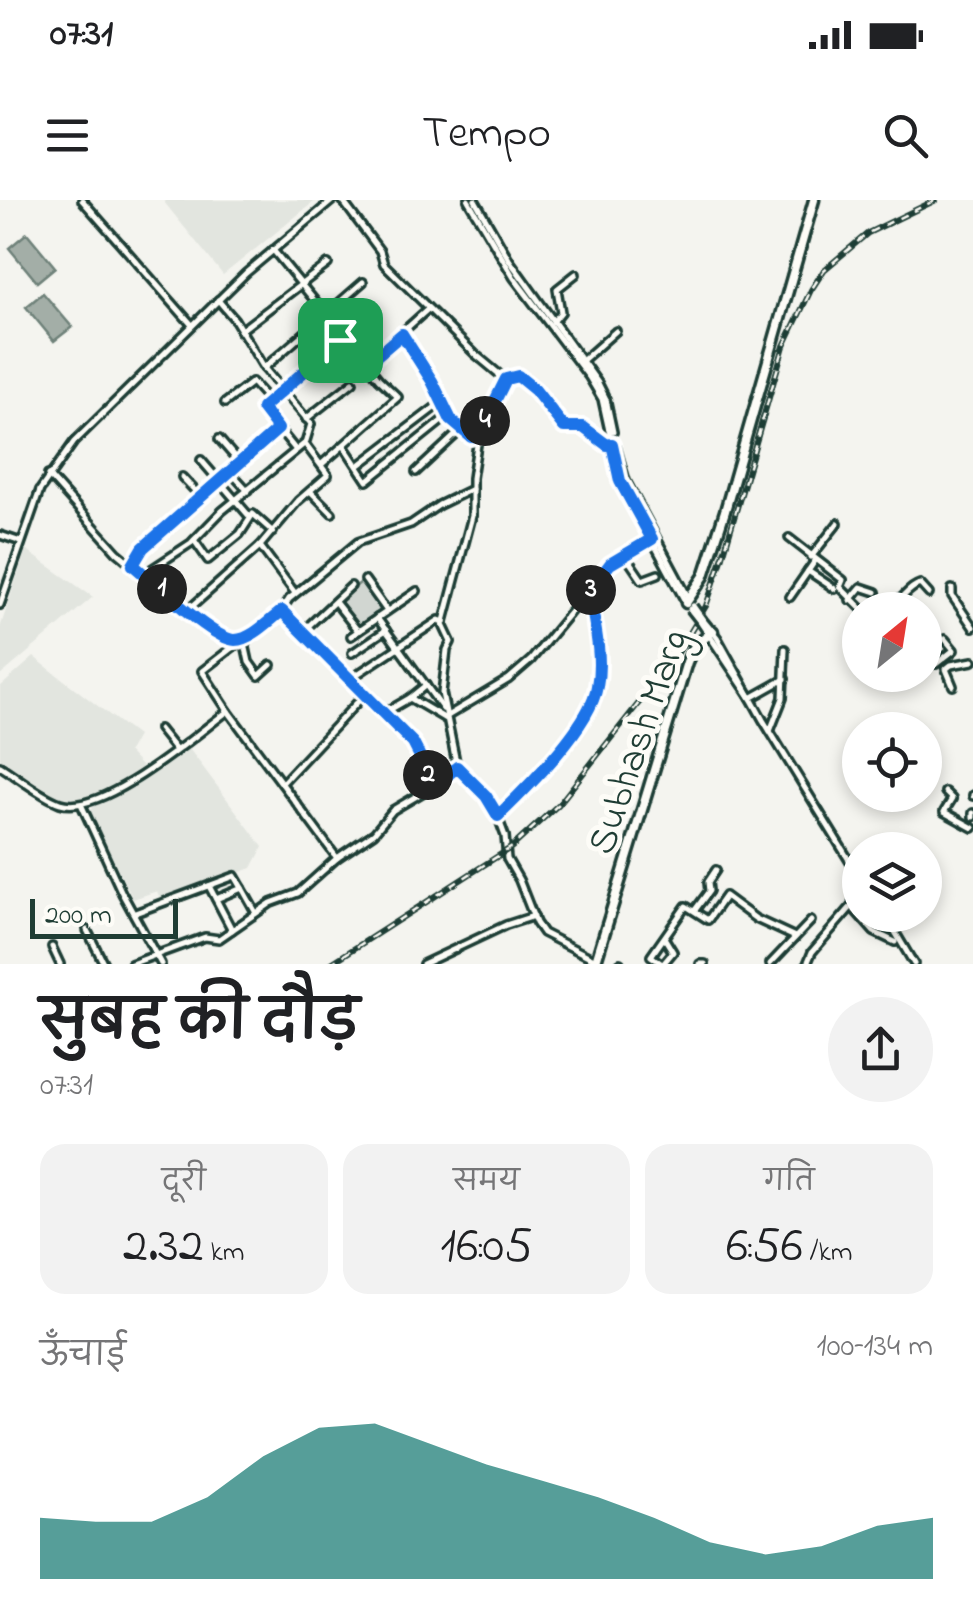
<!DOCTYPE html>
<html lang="hi">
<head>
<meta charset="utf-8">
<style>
	body { margin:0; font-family:"Indie Flower","Playpen Sans Deva",sans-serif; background:#f2f2f2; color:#202124; height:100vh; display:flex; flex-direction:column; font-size:38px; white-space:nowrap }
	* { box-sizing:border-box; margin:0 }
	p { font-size:32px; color:#757577 }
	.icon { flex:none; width:55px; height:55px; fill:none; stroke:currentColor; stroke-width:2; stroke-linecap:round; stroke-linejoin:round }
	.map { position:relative; height:764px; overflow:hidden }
	.drawer { display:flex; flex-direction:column; background:#fff; flex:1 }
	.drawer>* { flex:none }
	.needle { width:65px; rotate:30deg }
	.controls { position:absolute; left:842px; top:392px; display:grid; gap:20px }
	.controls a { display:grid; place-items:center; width:100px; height:100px; border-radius:50%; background:#fff; box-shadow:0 5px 15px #0003; font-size:50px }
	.scale { position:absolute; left:30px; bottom:25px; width:148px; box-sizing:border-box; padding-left:10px; border:5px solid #1f3d34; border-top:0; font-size:28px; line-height:35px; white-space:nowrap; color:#1f3d34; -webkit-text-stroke:8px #fdfcf7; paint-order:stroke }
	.pin { position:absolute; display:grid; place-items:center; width:85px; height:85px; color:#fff; margin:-42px; border-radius:20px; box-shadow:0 5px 15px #0006 }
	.km { position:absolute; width:50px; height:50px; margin:-25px; border-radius:50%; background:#222; color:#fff; font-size:28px; line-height:50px; text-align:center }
	.round { display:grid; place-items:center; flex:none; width:105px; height:105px; border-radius:52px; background:#f2f2f2 }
	.overview { display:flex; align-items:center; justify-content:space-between; height:170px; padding:0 40px }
	h1 { font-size:55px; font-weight:600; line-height:75px }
	.stats { display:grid; grid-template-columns:repeat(3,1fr); gap:15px; height:170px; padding:10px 40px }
	.stats div { display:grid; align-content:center; border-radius:25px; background:#f2f2f2; text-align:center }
	.stats b { font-size:50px; font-weight:600 }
	.stats small { font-size:28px; font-weight:400 }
	.stats p { font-size:28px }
	.chart { height:280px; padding:20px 40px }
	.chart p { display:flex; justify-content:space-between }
	.chart svg { width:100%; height:180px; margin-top:10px; fill:#0f766e; opacity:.7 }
	.status { display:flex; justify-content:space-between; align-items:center; height:70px; padding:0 50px; background:#fff; direction:ltr }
	.status svg { height:28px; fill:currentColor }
	header { display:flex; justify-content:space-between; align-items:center; height:130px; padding:0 40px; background:#fff; font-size:45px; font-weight:600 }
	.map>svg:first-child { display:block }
</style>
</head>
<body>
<div class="status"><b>07:31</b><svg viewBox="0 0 49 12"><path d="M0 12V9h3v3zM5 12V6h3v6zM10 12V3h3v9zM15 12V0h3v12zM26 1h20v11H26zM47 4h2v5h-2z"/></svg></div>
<header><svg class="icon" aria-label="menu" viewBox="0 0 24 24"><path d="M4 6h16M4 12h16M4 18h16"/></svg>Tempo<svg class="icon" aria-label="search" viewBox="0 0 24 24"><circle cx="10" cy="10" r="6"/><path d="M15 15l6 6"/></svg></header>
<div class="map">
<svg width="973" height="764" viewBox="0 0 973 764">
	<rect width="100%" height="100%" fill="#f4f4ef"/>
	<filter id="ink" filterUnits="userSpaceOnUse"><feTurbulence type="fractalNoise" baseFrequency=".01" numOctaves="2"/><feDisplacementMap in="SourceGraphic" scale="20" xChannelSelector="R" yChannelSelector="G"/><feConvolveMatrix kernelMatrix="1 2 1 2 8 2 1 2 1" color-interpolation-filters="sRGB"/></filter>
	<g filter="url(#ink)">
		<!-- built -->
		<g fill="#e2e5df">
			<polygon points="166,0 314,0 315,1 223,75 164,2"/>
			<polygon points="26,350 93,397 0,476 0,428"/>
			<polygon points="34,457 137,536 128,552 142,567 108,589 81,599 58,597 0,559 0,487"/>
			<polygon points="187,546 263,647 252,668 161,701 157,691 133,699 90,613 94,606 120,593"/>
		</g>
		<!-- green -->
		<polygon fill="#d1d6d1" stroke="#788a82" stroke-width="2.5" points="362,381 382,410 358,426 338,402"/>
		<!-- water -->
		<g fill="#a3aea7" stroke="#6e8179" stroke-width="2.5">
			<polygon points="27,33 55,67 37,82 9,48"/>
			<polygon points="43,93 72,127 54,141 26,107"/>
		</g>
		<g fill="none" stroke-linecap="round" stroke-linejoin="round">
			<defs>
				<g id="minor">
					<polyline points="82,0 192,125"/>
					<polyline points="342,0 380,51 384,64 475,154 505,179 518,176 535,190 565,227 583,227 607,245 612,243"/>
					<polyline points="468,0 514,78 589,177 602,199 620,281 686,403"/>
					<polyline points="475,0 510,61 598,183 606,199 613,232"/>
					<polyline points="273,50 379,179 398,197 322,264"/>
					<polyline points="553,122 561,112 557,89 576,74"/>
					<polyline points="240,131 328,64"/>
					<polyline points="402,134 432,181 451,220 471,237 477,236"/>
					<polyline points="582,161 616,131"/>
					<polyline points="367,164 428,109"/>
					<polyline points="264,168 363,82"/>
					<polyline points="505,179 479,231 472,278 472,316 443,425 451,442 447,450 442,493 457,567 495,609 505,636 507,659 519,680 536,723 543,733 596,760"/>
					<polyline points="225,203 252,182 269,201"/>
					<polyline points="306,219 353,182"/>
					<polyline points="219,239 239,262"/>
					<polyline points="344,246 367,281 449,215"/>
					<polyline points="616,247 626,281 689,399"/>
					<polyline points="295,249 262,208 344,137"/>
					<polyline points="201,260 250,317"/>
					<polyline points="358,266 442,202"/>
					<polyline points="230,271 248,291"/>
					<polyline points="416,272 462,229"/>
					<path d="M48,275l69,77 99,83c6,2 12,5 18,5 19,1 47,-26 55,-41l69,-57 53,-18 28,-19 33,-16"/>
					<polyline points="182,277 200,296"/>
					<polyline points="310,291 332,313"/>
					<polyline points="0,335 21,342"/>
					<polyline points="789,338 843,380 840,387 863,410"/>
					<polyline points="194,340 208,360 240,334 253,314 273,332"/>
					<polyline points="260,346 295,393"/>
					<polyline points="625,355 642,380 658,374"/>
					<polyline points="811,357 838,323"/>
					<polyline points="133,365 143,349 278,229"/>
					<polyline points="808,371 835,389"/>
					<polyline points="144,374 191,343 222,311 304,244"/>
					<polyline points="365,380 387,411"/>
					<polyline points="952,389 952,396 973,427"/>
					<polyline points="790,397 815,361"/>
					<polyline points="850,400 861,387 876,392"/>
					<polyline points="335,402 358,431"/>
					<polyline points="0,405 40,290 74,242 246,73 333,0"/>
					<path d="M886,407c15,-2 20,-19 34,-23l9,10"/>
					<polyline points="188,410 260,346 298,301 328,275 305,244 311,224 264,168 235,120 218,100"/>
					<polyline points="283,411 413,543 435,586"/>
					<polyline points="377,418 443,509"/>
					<polyline points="703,420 717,437 763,520 860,678"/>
					<polyline points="701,423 751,498"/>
					<polyline points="303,431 351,386"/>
					<polyline points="351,436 417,391"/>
					<polyline points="244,439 249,462 259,476 271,465"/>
					<polyline points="242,440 202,471 228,511 337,658"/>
					<polyline points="352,453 386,430"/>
					<polyline points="936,464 954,450 945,439"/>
					<polyline points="350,479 439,420 444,422"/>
					<polyline points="953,486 946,469 951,465 973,461"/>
					<polyline points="410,498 426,485"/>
					<polyline points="751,498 785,479"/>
					<polyline points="384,513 410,498 444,518"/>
					<polyline points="444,518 509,479 531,460 610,364 651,339"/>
					<polyline points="159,529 175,549"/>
					<polyline points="770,531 783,498 785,449"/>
					<path d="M0,566c18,11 40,30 60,37 42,14 134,-67 168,-92"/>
					<polyline points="282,583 365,494"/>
					<polyline points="945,592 952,599 944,612 973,628"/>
					<polyline points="973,595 973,596"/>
					<polyline points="81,604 122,693 161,764"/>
					<polyline points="973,613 973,617"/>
					<path d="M498,616c30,-28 91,-89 99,-128 6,-30 -3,-64 -8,-93"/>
					<polyline points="209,686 232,730"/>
					<polyline points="216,699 242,688 256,713"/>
					<polyline points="852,707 874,732 895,742"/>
					<polyline points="695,710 709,691 708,682 716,670"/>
					<polyline points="135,713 235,676 242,688"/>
					<polyline points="885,715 914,764"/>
					<polyline points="87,730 104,764"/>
					<polyline points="52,747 60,764"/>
					<polyline points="620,763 620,764"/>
					<polyline points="131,764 205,737 219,739 271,703 298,693 337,658 374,633 393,610 442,581 457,567"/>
					<polyline points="423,764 506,725 534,716"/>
					<polyline points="662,764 651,756 686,706 708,720 725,696 756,719 795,737"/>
					<polyline points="663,764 673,752 665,739"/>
					<polyline points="700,764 705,764"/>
					<polyline points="770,764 811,721"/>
					<polyline points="807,764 812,752 851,707 860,684"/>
				</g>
				<g id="major">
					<polyline points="686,403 704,376 725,311 814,0"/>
					<polyline points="595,764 687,462 694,447 713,431"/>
				</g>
			</defs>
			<!-- minor casing -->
			<use href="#minor" stroke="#1f3d34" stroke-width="12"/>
			<!-- major casing -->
			<use href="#major" stroke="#1f3d34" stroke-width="15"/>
			<!-- minor -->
			<use href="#minor" stroke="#fdfcf7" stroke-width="5"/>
			<!-- major -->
			<use href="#major" stroke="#fdfcf7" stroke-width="8"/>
			<defs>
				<polyline id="rail" points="330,764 512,647 559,604 676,456 706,406 723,356 784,146 811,90 824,70 868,33 936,0"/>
			</defs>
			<!-- rail casing -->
			<use href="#rail" stroke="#1f3d34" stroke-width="6"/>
			<!-- rail -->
			<use href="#rail" stroke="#fdfcf7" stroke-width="2.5" stroke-dasharray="8" stroke-linecap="butt"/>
			<defs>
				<g id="minor-bridge">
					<polyline points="693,406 703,420"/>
					<polyline points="690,409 701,423"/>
				</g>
			</defs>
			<!-- minor-bridge casing -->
			<use href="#minor-bridge" stroke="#1f3d34" stroke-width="12" stroke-linecap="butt"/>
			<!-- minor-bridge -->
			<use href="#minor-bridge" stroke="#fdfcf7" stroke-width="5"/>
		</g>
	</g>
	<g fill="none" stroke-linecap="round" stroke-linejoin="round" filter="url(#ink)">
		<defs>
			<path id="route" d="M402,134l30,47 19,39 20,17 7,-2 28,-56 12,-3 17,14 29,37h19l24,18 5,-1 8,37 32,58 -42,25 -21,28c5,30 14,64 8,94 -6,39 -70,102 -99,130l-12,-20 -29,-29 -22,19 -22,-43 -131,-132c-12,9 -31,29 -47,29 -22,0 -82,-59 -102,-75l10,-17 135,-119 -16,-21 82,-71 23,27z"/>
		</defs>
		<!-- route casing -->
		<use href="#route" stroke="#fff" stroke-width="20"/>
		<!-- route -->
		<use href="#route" stroke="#1a73e8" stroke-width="12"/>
	</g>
	<g text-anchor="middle" stroke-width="10" stroke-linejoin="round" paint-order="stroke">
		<!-- street labels -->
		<g font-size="40" fill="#1f3d34" stroke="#fdfcf7">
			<text transform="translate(636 541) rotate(-71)" y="14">Subhash Marg</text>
		</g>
	</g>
</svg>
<div class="controls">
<a><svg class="needle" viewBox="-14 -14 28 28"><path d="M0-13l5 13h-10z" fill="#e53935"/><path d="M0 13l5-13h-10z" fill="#757577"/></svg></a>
<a><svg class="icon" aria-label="locate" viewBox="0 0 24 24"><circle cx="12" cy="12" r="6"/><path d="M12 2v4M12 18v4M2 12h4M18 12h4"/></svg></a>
<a><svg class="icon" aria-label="layers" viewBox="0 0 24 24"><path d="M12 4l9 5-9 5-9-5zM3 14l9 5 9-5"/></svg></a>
</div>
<div class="scale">200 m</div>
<div class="pin" style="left:340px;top:140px;background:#1e9e55"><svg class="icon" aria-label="arrive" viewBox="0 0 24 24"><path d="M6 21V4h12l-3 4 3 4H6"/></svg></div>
<b class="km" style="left:162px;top:389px">1</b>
<b class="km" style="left:428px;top:575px">2</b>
<b class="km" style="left:591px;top:390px">3</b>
<b class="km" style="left:485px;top:221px">4</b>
</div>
<section class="drawer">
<div class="overview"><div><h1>सुबह की दौड़</h1><p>07:31</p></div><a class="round"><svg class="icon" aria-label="share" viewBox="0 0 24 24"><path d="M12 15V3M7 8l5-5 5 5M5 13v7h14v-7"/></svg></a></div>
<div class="stats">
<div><p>दूरी</p><b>2.32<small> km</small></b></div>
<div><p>समय</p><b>16:05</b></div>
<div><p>गति</p><b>6:56<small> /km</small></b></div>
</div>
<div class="chart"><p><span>ऊँचाई</span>100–134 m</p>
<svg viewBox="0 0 160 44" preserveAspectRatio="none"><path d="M0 44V29L10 30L20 30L30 24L40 14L50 7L60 6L70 11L80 16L90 20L100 24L110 29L120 35L130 38L140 36L150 31L160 29V44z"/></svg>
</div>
</section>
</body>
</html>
